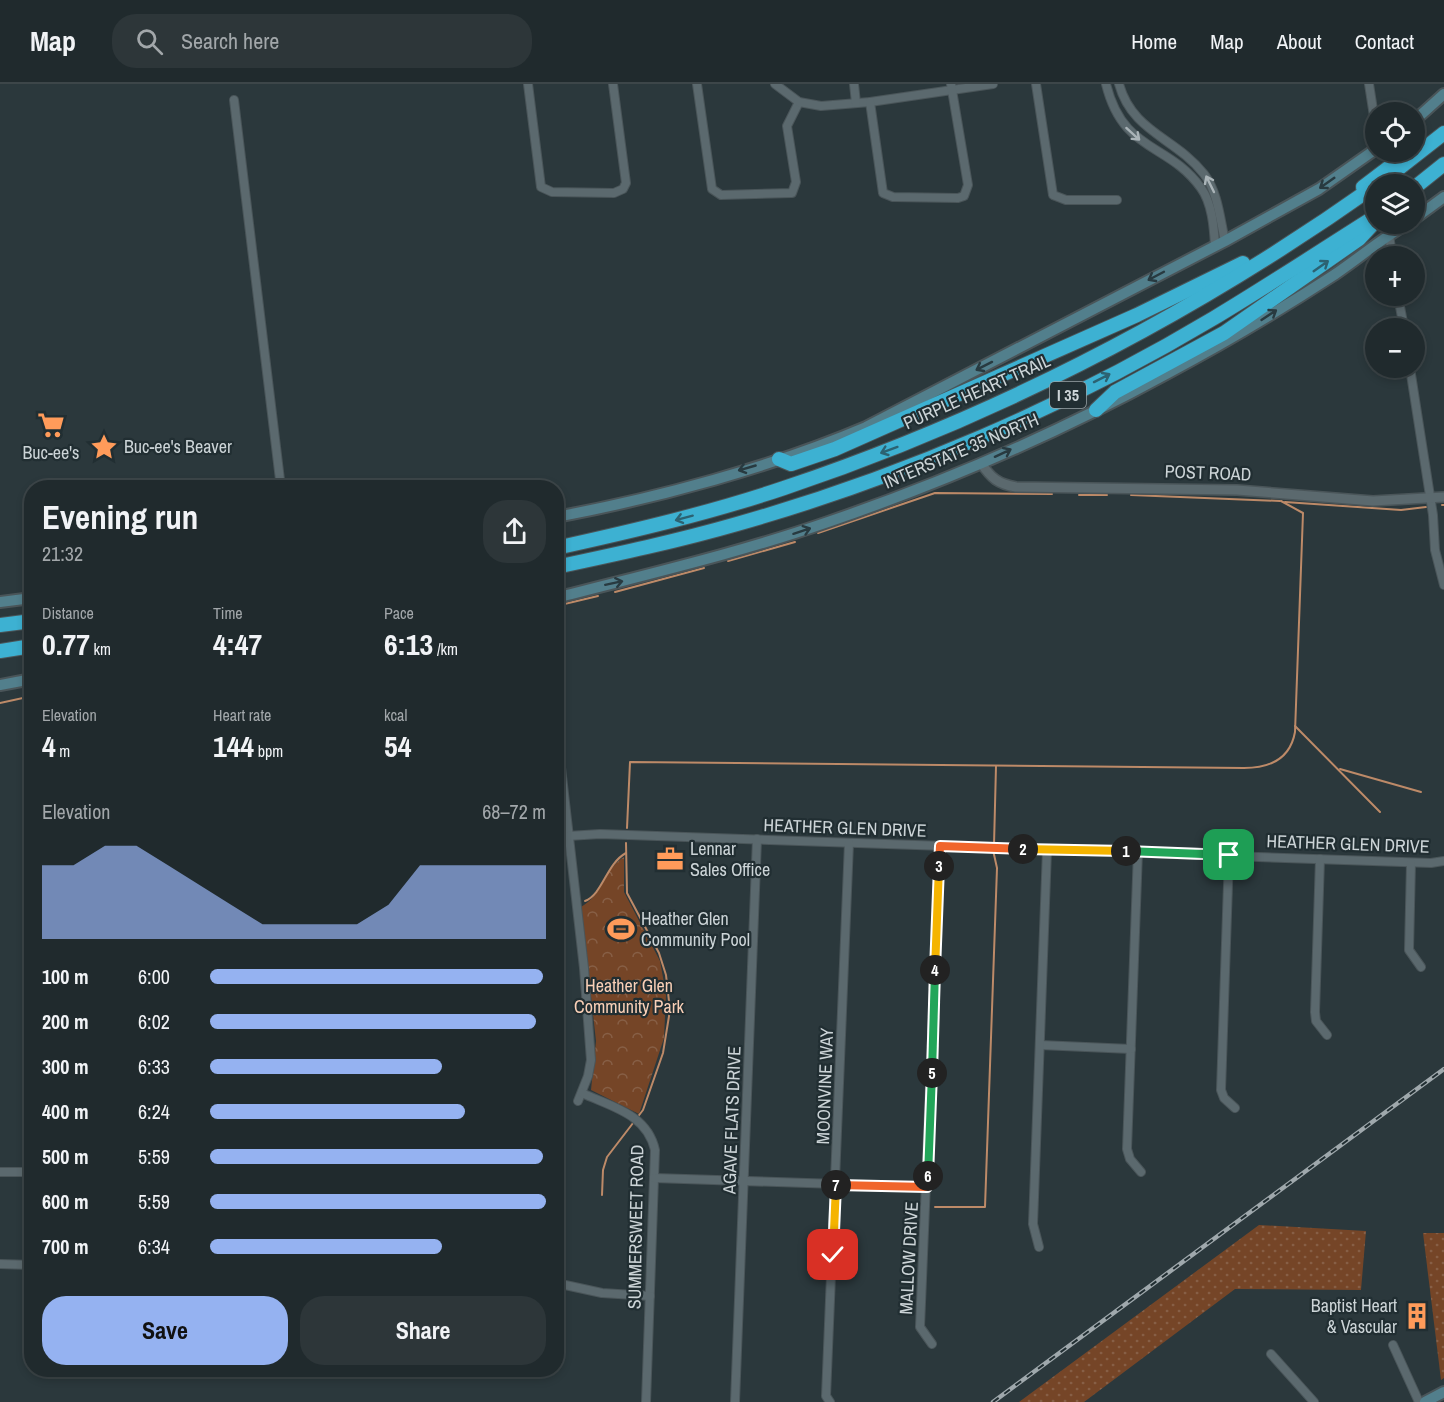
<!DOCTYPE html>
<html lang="en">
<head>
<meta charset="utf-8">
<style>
	body { margin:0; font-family:"Archivo Narrow",sans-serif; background:#2d3639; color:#f1f3f6; height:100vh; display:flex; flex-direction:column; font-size:22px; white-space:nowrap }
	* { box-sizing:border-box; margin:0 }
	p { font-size:20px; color:#a2a7aa }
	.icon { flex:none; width:33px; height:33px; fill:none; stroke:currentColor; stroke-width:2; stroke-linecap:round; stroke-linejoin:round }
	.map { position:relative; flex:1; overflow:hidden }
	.sheet { position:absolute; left:24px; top:396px; width:540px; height:897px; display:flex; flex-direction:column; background:#202a2d; border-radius:24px; box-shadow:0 3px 9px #0003,0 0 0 2px #3d4649 }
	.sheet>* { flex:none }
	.fabs { position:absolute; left:1365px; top:18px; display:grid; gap:12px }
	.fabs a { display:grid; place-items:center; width:60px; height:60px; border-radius:50%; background:#202a2d; box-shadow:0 3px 9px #0003,0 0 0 2px #3d4649; font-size:30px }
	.pin { position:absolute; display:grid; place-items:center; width:51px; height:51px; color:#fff; margin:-26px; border-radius:12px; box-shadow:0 3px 9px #0006 }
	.km { position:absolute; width:30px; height:30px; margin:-15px; border-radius:50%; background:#222; color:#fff; font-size:16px; line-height:30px; text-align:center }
	.round { display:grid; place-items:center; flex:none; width:63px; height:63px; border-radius:24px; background:#2d3639 }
	.overview { display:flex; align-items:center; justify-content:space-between; height:102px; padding:0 18px }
	h1 { font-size:33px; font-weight:800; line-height:45px }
	.metrics { display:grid; grid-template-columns:repeat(3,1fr); gap:9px; height:102px; padding:6px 18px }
	.metrics div { display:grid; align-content:center }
	.metrics b { font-size:30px; font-weight:800 }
	.metrics small { font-size:16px; font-weight:400 }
	.metrics p { font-size:16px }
	.chart { height:168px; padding:12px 18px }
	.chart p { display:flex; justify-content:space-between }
	.chart svg { width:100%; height:108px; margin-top:6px; fill:#95b2f1; opacity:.7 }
	.primary-button { display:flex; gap:12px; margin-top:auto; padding:12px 18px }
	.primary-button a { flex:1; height:69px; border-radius:24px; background:#95b2f1; color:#111; font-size:24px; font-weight:800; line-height:69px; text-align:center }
	.primary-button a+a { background:#2d3639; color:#f1f3f6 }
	ul { padding:0 18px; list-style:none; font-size:20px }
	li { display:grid; grid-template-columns:96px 72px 1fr; align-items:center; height:45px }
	li i { height:15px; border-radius:8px; background:#95b2f1 }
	header { display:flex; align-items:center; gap:36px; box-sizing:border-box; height:84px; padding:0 30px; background:#202a2d; border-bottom:2px solid #3d4649 }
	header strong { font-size:28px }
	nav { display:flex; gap:33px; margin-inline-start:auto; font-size:21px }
	.search { width:420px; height:54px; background:#2d3639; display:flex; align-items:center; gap:15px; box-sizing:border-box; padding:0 21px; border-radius:24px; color:#a2a7aa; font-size:22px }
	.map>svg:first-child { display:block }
</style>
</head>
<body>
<header>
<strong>Map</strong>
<div class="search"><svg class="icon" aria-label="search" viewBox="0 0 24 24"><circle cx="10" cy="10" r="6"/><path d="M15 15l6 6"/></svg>Search here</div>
<nav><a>Home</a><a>Map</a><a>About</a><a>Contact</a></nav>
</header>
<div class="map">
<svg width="1444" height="1318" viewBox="0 0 1444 1318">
	<defs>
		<pattern id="grass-dots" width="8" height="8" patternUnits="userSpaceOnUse" patternTransform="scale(1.5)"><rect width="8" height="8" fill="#754527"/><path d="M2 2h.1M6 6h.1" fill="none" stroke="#875f46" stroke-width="1.8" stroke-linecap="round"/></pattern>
		<pattern id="park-crowns" width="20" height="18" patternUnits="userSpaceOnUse" patternTransform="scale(1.5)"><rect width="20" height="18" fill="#754527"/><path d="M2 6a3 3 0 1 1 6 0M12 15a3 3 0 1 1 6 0" fill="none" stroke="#875f46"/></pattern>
		<pattern id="water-rules" width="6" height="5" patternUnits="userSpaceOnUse" patternTransform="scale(1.5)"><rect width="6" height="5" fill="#b66a39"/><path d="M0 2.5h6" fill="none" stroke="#8c5b3b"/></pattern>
	</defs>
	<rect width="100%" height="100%" fill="#2b383c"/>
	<!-- grass -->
	<g fill="url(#grass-dots)">
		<polygon points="1259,1141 1366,1147 1361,1206 1235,1205 1084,1318 1019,1318"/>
		<polygon points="1423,1149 1444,1149 1444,1294 1441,1296"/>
	</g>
	<!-- park -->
	<path fill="url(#park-crowns)" d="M624,773v35l36,69 6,33 -2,44 -25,76 -48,-24 5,-49 -15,-134c24,-14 22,-37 43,-50z"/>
	<!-- water -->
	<polygon fill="url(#water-rules)" stroke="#bd8a68" stroke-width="1.5" points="617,836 628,843 628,854 621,854 613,844"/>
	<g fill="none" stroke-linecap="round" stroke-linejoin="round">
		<!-- stream -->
		<g stroke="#bd8a68" stroke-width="2">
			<polyline points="1079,411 1107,411"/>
			<polyline points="1131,411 1280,417"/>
			<polyline points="1285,418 1401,426 1426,423"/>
			<polyline points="1442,421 1444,421"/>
			<polyline points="818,449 935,409 1052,410"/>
			<polyline points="728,477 795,458"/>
			<polyline points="615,508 704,484"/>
			<polyline points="556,522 598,512"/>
			<polyline points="0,619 32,612"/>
			<polyline points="1295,642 1380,728"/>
			<polyline points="1340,685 1421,708"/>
			<path d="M627,744l3,-66 614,6c25,0 46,-8 51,-36l8,-219 -22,-12"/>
			<polyline points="994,761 996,682"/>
			<path d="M585,817c18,-7 21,-37 41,-48"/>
			<polyline points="602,1111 603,1086 607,1073 643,1026 663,969 670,926 666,891 659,869 627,809 626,759"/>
			<polyline points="935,1123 985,1123 997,784 993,766"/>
		</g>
		<defs>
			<g id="minor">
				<polyline points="528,0 541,103 552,108 614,109 623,105 626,99 613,0"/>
				<polyline points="697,0 712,105 721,111 792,109 796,98 787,42 799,18"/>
				<polyline points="775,0 799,18 821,22 870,18 993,0"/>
				<polyline points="854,0 856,19"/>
				<polyline points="1036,0 1053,111 1066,116 1117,116"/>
				<path d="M1106,0c17,69 62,58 95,104 11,15 13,39 14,58"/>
				<path d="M1119,0c13,48 57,54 85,90 14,18 16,45 21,67"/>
				<polyline points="1369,0 1376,45"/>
				<polyline points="234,16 281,404"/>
				<polyline points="870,18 883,109 893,113 958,114 964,112 968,101 951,0"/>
				<polyline points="1389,150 1392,172"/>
				<polyline points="1398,212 1404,244"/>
				<polyline points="1410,284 1433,431 1435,466 1444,501"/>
				<polyline points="556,640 584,884 591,976 588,992 578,1017"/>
				<polyline points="568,752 600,750 1431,779 1444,777"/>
				<polyline points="1138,767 1127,1065 1130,1075 1141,1088"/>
				<polyline points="1229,771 1221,1006 1224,1014 1235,1024"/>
				<polyline points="1320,775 1315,928 1316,937 1327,951"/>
				<polyline points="1411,779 1409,866 1421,883"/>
				<polyline points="1040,961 1131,965"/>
				<path d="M582,1009c30,14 65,21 73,57l-9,252"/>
				<polyline points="0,1088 32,1088"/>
				<polyline points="654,1094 927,1103"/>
				<polyline points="1039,1163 1033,1140 1047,766"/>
				<polyline points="0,1180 32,1181"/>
				<polyline points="556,1199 602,1209 650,1212"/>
				<polyline points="932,1260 920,1243 940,762"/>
				<polyline points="1393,1261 1419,1318"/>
				<polyline points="1271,1270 1314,1318"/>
				<polyline points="735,1318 757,755"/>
				<polyline points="830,1318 826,1312 849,759"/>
			</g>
			<path id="tertiary" d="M981,379c10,15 17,21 35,24l221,3 136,11 71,-4"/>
			<g id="secondary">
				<polyline points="1414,37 1444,10"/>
				<polyline points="1414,135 1444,113"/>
				<path d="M556,433c102,-19 216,-50 310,-90l359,-186 94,-52 57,-40"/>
				<path d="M556,514c92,-24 183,-45 272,-76 117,-40 232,-90 340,-149 57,-30 112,-63 166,-98 25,-17 47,-36 73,-51"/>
				<polyline points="0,518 32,514"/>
				<polyline points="0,601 32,595"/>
				<polyline points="1425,1318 1444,1308"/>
			</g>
			<g id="motorway">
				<polyline points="1393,89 1444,49"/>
				<polyline points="1363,103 1388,84 1400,83"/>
				<polyline points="1414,104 1444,80"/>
				<polyline points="1096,326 1115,308 1224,249 1359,155 1372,141"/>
				<polyline points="779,375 791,380 835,365 1137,231 1243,179"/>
				<path d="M556,464c77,-17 154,-35 228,-60 211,-71 410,-174 592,-303"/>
				<path d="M556,483c61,-13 122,-26 181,-43 166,-47 330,-118 477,-206 55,-33 108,-68 162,-102"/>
				<polyline points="0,541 32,537"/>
				<polyline points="0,567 32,562"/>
			</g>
		</defs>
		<!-- minor casing -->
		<use href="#minor" stroke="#4a5559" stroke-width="10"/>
		<!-- tertiary casing -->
		<use href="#tertiary" stroke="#4a5559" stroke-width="12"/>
		<!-- secondary casing -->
		<use href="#secondary" stroke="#4a5559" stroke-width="14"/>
		<!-- motorway casing -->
		<use href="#motorway" stroke="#4a5559" stroke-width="16"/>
		<!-- minor -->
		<use href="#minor" stroke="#5b696e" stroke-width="8"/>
		<!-- tertiary -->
		<use href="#tertiary" stroke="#5b696e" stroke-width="9"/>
		<!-- secondary -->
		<use href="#secondary" stroke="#527f8c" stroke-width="10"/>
		<!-- motorway -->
		<use href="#motorway" stroke="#3db1d2" stroke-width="14"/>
		<defs>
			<polyline id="rail" points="993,1318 1444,985"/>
		</defs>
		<!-- rail casing -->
		<use href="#rail" stroke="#9fa8ac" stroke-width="4.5"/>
		<!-- rail -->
		<use href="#rail" stroke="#212e32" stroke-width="2" stroke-dasharray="7" stroke-linecap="butt"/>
	</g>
	<!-- one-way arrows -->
	<defs><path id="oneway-shaft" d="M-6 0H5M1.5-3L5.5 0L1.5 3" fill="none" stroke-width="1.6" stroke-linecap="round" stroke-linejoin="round" transform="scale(1.5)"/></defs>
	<g stroke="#aab4b8">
		<use href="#oneway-shaft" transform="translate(1133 50) rotate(42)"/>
		<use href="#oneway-shaft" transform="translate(1210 100) rotate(-116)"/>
	</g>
	<g stroke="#283a40">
		<use href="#oneway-shaft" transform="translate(1327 99) rotate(145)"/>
		<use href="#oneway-shaft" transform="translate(1156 192) rotate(152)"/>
		<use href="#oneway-shaft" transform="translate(1269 231) rotate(-33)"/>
		<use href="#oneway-shaft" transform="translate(984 282) rotate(153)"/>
		<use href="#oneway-shaft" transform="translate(1003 369) rotate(-25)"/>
		<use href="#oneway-shaft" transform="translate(747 384) rotate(164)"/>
		<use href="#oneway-shaft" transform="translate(802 447) rotate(-18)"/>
		<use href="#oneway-shaft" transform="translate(614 499) rotate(-12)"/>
	</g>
	<g stroke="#2c6272">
		<use href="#oneway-shaft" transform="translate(1321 182) rotate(-35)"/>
		<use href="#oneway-shaft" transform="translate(1102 294) rotate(-27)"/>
		<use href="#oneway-shaft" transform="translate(889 366) rotate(160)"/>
		<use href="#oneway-shaft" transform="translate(684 434) rotate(165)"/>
	</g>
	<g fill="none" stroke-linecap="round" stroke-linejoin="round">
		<defs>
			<polyline id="split-1" points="1126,767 1229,771"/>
			<polyline id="split-2" points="1023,765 1126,767"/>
			<polyline id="split-3" points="939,782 940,762 1023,765"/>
			<polyline id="split-4" points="935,886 939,782"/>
			<polyline id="split-5" points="932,989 935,886"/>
			<polyline id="split-6" points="928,1092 932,989"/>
			<polyline id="split-7" points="836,1101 927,1103 928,1092"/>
			<polyline id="split-8" points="833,1171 836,1101"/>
		</defs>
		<!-- split-1 casing -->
		<use href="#split-1" stroke="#fff" stroke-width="12"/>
		<!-- split-2 casing -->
		<use href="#split-2" stroke="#fff" stroke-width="12"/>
		<!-- split-3 casing -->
		<use href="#split-3" stroke="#fff" stroke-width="12"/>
		<!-- split-4 casing -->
		<use href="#split-4" stroke="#fff" stroke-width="12"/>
		<!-- split-5 casing -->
		<use href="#split-5" stroke="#fff" stroke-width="12"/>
		<!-- split-6 casing -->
		<use href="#split-6" stroke="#fff" stroke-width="12"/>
		<!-- split-7 casing -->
		<use href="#split-7" stroke="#fff" stroke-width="12"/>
		<!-- split-8 casing -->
		<use href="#split-8" stroke="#fff" stroke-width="12"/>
		<!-- split-1 -->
		<use href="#split-1" stroke="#22a559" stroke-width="8"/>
		<!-- split-2 -->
		<use href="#split-2" stroke="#f5b400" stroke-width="8"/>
		<!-- split-3 -->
		<use href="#split-3" stroke="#f0652b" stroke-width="8"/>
		<!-- split-4 -->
		<use href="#split-4" stroke="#f5b400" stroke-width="8"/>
		<!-- split-5 -->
		<use href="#split-5" stroke="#22a559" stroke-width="8"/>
		<!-- split-6 -->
		<use href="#split-6" stroke="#22a559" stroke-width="8"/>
		<!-- split-7 -->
		<use href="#split-7" stroke="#f0652b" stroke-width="8"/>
		<!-- split-8 -->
		<use href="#split-8" stroke="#f5b400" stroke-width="8"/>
	</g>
	<!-- icons -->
	<defs>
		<symbol id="supermarket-bare" viewBox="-9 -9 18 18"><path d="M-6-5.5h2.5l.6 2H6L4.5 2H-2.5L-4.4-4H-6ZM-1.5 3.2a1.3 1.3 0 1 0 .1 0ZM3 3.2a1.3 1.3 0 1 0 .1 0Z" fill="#ff9b5a" stroke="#212e32" stroke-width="2.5" paint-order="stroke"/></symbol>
		<symbol id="sight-bare" viewBox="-9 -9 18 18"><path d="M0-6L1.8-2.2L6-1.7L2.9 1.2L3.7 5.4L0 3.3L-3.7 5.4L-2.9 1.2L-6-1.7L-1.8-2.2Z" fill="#ff9b5a" stroke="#212e32" stroke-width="2.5" paint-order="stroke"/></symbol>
		<symbol id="office-bare" viewBox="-9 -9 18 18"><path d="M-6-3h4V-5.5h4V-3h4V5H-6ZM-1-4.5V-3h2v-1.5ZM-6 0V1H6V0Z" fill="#ff9b5a" stroke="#212e32" stroke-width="2.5" paint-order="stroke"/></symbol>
		<symbol id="stadium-bare" viewBox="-9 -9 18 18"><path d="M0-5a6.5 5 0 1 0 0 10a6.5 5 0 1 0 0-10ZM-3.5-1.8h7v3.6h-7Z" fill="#ff9b5a" stroke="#212e32" stroke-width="2.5" paint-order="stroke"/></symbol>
		<symbol id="building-bare" viewBox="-9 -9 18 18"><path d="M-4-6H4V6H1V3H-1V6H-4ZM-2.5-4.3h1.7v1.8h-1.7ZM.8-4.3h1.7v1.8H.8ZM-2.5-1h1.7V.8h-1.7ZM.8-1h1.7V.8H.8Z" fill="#ff9b5a" stroke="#212e32" stroke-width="2.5" paint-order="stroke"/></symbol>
	</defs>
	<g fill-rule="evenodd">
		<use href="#supermarket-bare" x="32" y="322" width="38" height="38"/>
		<use href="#sight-bare" x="85" y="344" width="38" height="38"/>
		<use href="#office-bare" x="651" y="756" width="38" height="38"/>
		<use href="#stadium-bare" x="602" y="826" width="38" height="38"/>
		<use href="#building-bare" x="1398" y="1213" width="38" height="38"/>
	</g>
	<g text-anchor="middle" stroke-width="4.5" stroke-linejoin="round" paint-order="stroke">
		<!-- shield labels -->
		<rect fill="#212e32" stroke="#99a2a6" stroke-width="1.5" x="1050" y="298" width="36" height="26" rx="4.5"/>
		<g font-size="16" font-weight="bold" fill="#ccd4d7">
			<text x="1068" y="317">I 35</text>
		</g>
		<!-- street labels -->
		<g font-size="18" fill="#ccd4d7" stroke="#212e32">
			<text transform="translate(977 308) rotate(-24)" y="6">PURPLE HEART TRAIL</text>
			<text transform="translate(961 367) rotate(-23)" y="6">INTERSTATE 35 NORTH</text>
			<text transform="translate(1208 389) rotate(2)" y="6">POST ROAD</text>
			<text transform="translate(845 744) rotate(2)" y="6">HEATHER GLEN DRIVE</text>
			<text transform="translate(1348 760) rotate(2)" y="6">HEATHER GLEN DRIVE</text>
			<text transform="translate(825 1002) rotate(-88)" y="6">MOONVINE WAY</text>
			<text transform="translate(732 1036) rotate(-88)" y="6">AGAVE FLATS DRIVE</text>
			<text transform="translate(636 1143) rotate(-89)" y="6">SUMMERSWEET ROAD</text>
			<text transform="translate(909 1174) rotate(-87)" y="6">MALLOW DRIVE</text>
		</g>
		<!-- poi labels -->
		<g font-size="18" fill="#ccd4d7" stroke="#212e32" text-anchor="start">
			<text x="124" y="369">Buc-ee's Beaver</text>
			<text x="51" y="375" text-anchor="middle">Buc-ee's</text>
			<text x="690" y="771">Lennar<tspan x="690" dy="21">Sales Office</tspan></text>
			<text x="641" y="841">Heather Glen<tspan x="641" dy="21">Community Pool</tspan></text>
			<text x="1397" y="1228" text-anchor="end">Baptist Heart<tspan x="1397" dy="21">&amp; Vascular</tspan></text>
		</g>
		<!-- park labels -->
		<g font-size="18" fill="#fad0b7" stroke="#212e32">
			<text x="629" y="908">Heather Glen<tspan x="629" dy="21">Community Park</tspan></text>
		</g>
	</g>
</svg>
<div class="fabs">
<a><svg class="icon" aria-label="locate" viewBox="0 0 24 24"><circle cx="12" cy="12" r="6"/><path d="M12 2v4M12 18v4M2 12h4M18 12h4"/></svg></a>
<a><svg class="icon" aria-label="layers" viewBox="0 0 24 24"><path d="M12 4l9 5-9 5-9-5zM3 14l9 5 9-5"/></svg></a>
<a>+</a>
<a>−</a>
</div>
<div class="pin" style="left:1229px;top:771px;background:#1e9e55"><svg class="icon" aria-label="arrive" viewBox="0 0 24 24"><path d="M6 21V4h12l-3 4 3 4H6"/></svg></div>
<div class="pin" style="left:833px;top:1171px;background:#d93025"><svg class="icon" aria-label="check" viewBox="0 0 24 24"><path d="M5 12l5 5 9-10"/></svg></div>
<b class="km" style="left:1126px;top:767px">1</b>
<b class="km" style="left:1023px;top:765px">2</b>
<b class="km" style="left:939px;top:782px">3</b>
<b class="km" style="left:935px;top:886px">4</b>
<b class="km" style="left:932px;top:989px">5</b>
<b class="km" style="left:928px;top:1092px">6</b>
<b class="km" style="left:836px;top:1101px">7</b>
<section class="sheet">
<div class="overview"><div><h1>Evening run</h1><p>21:32</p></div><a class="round"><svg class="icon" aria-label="share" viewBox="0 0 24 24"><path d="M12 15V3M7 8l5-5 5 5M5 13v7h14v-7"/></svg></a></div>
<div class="metrics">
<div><p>Distance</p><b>0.77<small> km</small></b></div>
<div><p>Time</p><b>4:47</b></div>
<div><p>Pace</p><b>6:13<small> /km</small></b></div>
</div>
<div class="metrics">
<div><p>Elevation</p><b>4<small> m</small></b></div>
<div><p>Heart rate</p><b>144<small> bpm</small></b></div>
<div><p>kcal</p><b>54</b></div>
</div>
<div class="chart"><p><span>Elevation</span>68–72 m</p>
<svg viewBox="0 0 160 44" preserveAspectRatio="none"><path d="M0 44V14L10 14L20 6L30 6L40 14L50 22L60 30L70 38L80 38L90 38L100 38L110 30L120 14L130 14L140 14L150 14L160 14V44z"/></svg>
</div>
<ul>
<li><b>100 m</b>6:00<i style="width:99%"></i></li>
<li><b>200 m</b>6:02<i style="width:97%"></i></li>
<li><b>300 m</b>6:33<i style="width:69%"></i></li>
<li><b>400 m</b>6:24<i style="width:76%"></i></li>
<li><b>500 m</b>5:59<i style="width:99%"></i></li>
<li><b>600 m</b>5:59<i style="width:100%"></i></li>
<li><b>700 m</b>6:34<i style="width:69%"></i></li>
</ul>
<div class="primary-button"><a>Save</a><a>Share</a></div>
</section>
</div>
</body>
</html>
